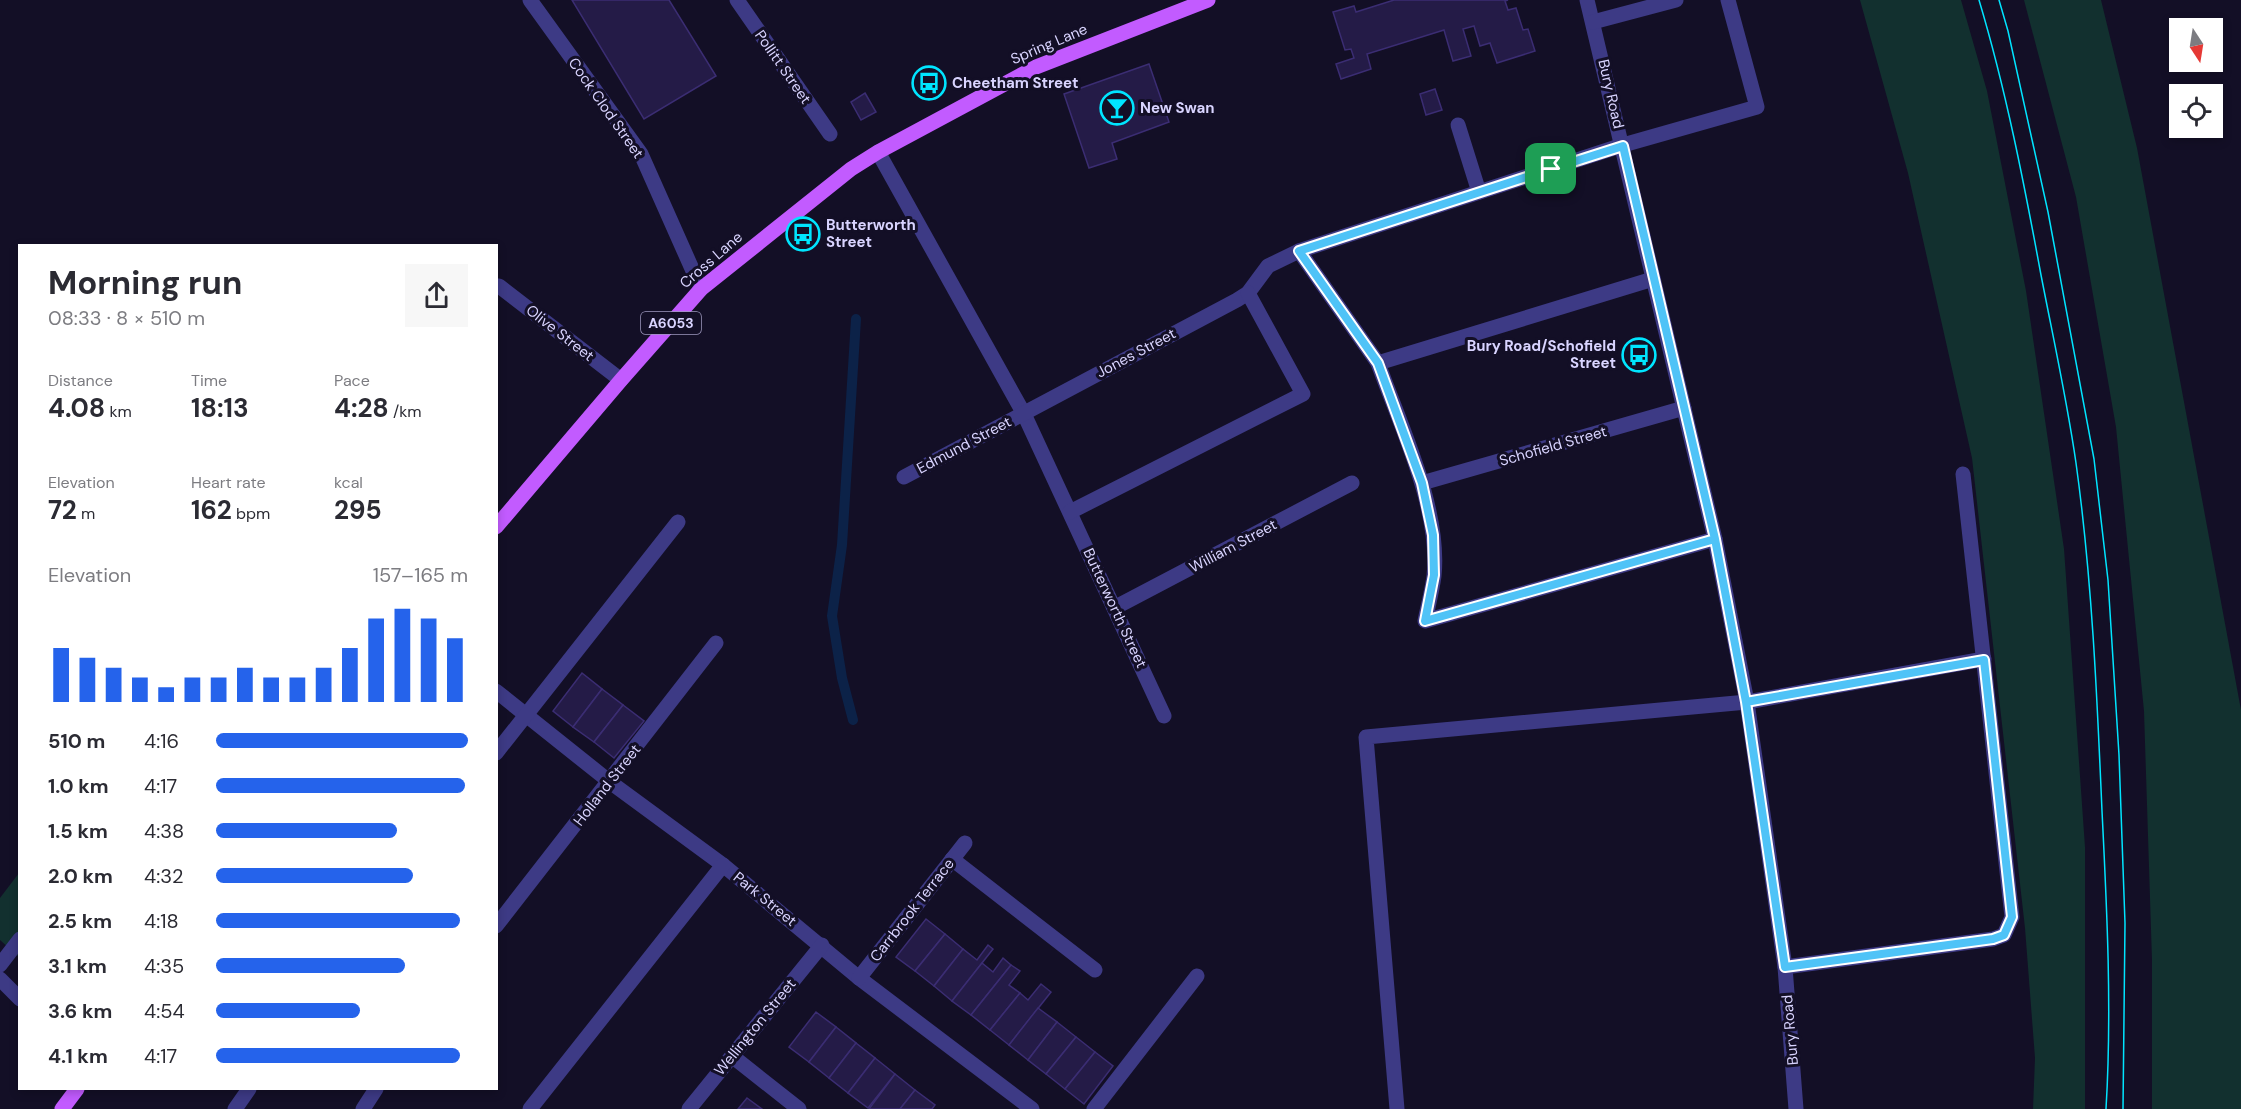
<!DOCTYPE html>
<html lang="en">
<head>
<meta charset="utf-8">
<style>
	body { margin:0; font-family:"DM Sans",sans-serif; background:#f7f7f7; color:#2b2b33; height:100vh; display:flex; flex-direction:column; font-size:22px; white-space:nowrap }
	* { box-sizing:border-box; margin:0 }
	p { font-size:20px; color:#7c7c81 }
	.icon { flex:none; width:33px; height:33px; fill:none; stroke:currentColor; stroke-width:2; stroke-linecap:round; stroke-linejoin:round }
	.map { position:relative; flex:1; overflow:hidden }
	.panel { position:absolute; left:18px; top:244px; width:480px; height:846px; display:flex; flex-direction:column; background:#fff; border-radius:0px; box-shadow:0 3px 9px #0003 }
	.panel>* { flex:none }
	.needle { width:39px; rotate:168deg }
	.fabs { position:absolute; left:2169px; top:18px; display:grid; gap:12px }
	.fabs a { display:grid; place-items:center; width:54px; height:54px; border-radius:0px; background:#fff; box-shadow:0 3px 9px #0003; font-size:30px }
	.pin { position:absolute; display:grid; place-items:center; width:51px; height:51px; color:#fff; margin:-26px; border-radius:12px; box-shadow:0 3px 9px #0006 }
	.round { display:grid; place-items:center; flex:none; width:63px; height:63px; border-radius:0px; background:#f7f7f7 }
	.headline { display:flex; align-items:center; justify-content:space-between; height:102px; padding:0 30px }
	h1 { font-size:33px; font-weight:700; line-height:45px }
	.figures { display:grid; grid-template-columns:repeat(3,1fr); gap:9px; height:102px; padding:6px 30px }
	.figures div { display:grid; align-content:center }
	.figures b { font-size:26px; font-weight:700 }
	.figures small { font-size:16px; font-weight:400 }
	.figures p { font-size:16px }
	.chart { height:168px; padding:12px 30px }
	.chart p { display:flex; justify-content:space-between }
	.chart svg { width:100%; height:108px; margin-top:6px; stroke:#2563eb; stroke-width:6 }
	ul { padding:0 30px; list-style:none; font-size:20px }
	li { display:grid; grid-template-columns:96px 72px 1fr; align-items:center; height:45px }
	li i { height:15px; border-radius:8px; background:#2563eb }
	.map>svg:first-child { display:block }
</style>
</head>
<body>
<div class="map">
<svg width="2241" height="1109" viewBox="0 0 2241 1109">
	<rect width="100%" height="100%" fill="#130f26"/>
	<!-- green -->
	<g fill="#12302f">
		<polygon points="1860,0 1961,0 1987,91 2026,291 2064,549 2085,847 2085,1109 2033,1109 2035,1058 2025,928 1972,458 1908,173"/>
		<polygon points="2024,0 2101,0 2137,148 2241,710 2241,1109 2152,1109 2152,960 2144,711 2116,427 2076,197"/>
		<polygon points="19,873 19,957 0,940 0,898"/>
	</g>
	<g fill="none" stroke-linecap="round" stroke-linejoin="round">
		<!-- stream -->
		<polyline stroke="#0c2248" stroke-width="10" points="853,720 842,678 832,616 842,545 856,319"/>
	</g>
	<!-- building -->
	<g fill="#241b47" stroke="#3b2d73" stroke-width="1.5">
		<polygon points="572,0 669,0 716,76 644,119"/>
		<polygon points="1394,0 1508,0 1505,1 1508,10 1516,8 1523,30 1528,29 1535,51 1497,63 1490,43 1480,46 1474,26 1463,29 1471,56 1453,61 1444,30 1367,54 1371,69 1341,79 1336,64 1354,58 1351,49 1345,50 1333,12 1354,6 1356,12"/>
		<polygon points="1149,64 1169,122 1112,143 1117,159 1089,168 1064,94"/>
		<polygon points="1435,89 1442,110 1426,115 1420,94"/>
		<polygon points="865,93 876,112 861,120 851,102"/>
		<polygon points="582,673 602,689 573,727 553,711"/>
		<polygon points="602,689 623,705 594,742 573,727"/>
		<polygon points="623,705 644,721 614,758 594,742"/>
		<polygon points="926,919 945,934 915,971 896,957"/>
		<polygon points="945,934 963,949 934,986 915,971"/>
		<polygon points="988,945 993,949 952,1001 934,986 963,949 977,960"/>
		<polygon points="1003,958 1011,965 971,1015 952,1001 982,963 993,972"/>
		<polygon points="1011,965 1020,971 1009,985 1020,993 990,1030 971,1015"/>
		<polygon points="1041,984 1051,992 1009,1045 990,1030 1020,993 1028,1000"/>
		<polygon points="1038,1008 1057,1022 1028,1060 1009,1045"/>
		<polygon points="816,1012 836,1027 809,1062 789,1047"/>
		<polygon points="1057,1022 1076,1037 1046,1074 1028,1060"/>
		<polygon points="836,1027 856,1043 829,1078 809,1062"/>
		<polygon points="1076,1037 1095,1052 1065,1089 1046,1074"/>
		<polygon points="856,1043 875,1058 848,1093 829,1078"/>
		<polygon points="1095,1052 1113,1066 1084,1104 1065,1089"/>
		<polygon points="875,1058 895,1074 868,1108 848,1093"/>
		<polygon points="895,1074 915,1090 900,1109 869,1109"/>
		<polygon points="915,1090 935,1105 932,1109 900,1109"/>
		<polygon points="747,1098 762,1109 738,1109"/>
	</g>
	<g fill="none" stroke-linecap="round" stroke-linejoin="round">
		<!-- minor -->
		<g stroke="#3d3a85" stroke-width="15">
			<polyline points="530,0 641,154 701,289"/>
			<polyline points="737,0 830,134"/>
			<polyline points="1587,0 1715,539 1747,702 1785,967 1796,1109"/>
			<polyline points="1593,22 1676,0"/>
			<polyline points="1458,125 1479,192"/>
			<polyline points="878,152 1024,414 1164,716"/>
			<polyline points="1299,251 1378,363 1653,279"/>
			<polyline points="499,286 621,380"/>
			<path d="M1378,363c22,62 63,146 56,213 -2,15 -6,30 -9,45l290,-82"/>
			<polyline points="904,477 1237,300 1248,293 1268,266 1299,251 1623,145 1757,107 1728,0"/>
			<polyline points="1422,483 1684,408"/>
			<polyline points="1070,512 1303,394 1248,293"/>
			<polyline points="1114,608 1352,483"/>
			<polyline points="496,691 610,782 723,865 859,978 1032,1109"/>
			<polyline points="496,753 678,522"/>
			<polyline points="952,859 1095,970"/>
			<polyline points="496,926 716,643"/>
			<polyline points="0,965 20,939"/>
			<polyline points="1785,967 1993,939 2004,935 2012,917 1963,474"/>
			<polyline points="859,978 965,843"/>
			<polyline points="0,979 20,999"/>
			<polyline points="732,1056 799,1109"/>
			<polyline points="235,1109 249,1089"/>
			<polyline points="363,1109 376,1089"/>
			<polyline points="530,1109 723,865"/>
			<polyline points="689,1109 822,945"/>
			<polyline points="1094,1109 1197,976"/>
			<polyline points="1397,1109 1366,737 1747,702 1984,659"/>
		</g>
		<!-- major -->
		<g stroke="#c25bff" stroke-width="15">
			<polyline points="496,527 621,380 701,289 851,169 878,152 1036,67 1208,0"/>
			<polyline points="62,1109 77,1089"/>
		</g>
		<!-- tram -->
		<g stroke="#00e5ff" stroke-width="1.5">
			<path d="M1979,0c27,90 45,183 62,275 12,62 26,125 35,188 16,115 21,232 26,348 5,99 10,199 4,298"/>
			<polyline points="1999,0 2008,31 2048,212 2094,459 2108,580 2119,755 2125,923 2123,1109"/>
		</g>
	</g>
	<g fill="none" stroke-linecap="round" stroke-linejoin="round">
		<defs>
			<polyline id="route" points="1551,169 1623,146 1715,539 1746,702 1984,660 2012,917 2004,935 1993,939 1785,967 1746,702 1715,539 1425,621 1434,575 1433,535 1422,483 1378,363 1299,251 1551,169"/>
		</defs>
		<!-- route casing -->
		<use href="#route" stroke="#fff" stroke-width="12"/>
		<!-- route -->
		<use href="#route" stroke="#4fc3f7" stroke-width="8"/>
	</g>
	<!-- icons -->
	<defs>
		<symbol id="bus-ring" viewBox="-11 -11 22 22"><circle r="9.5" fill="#130f26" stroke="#00e5ff" stroke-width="1.5"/><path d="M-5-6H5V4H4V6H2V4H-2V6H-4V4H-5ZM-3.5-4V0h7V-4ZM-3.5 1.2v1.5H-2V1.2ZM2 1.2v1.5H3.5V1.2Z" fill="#00e5ff"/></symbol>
		<symbol id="bar-ring" viewBox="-11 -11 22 22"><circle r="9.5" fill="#130f26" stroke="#00e5ff" stroke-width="1.5"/><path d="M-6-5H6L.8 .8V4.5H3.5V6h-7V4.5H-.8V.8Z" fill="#00e5ff"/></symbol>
	</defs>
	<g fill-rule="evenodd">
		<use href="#bus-ring" x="910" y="64" width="38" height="38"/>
		<use href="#bar-ring" x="1098" y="89" width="38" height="38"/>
		<use href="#bus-ring" x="784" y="215" width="38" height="38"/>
		<use href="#bus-ring" x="1620" y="336" width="38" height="38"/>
	</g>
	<g text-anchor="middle" stroke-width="6" stroke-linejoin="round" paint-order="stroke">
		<!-- shield labels -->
		<rect fill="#130f26" stroke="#9e99be" stroke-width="1.5" x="641" y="312" width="60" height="22" rx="4.5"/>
		<g font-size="14" font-weight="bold" fill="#d9d4ff">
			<text x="671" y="328">A6053</text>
		</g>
		<!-- street labels -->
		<g font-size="15" fill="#d9d4ff" stroke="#130f26">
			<text transform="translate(1049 44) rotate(-23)" y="5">Spring Lane</text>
			<text transform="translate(783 67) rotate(55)" y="5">Pollitt Street</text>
			<text transform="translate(1611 94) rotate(77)" y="5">Bury Road</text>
			<text transform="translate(606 108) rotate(55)" y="5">Cock Clod Street</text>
			<text transform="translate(711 260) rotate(-41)" y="5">Cross Lane</text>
			<text transform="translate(560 333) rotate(38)" y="5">Olive Street</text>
			<text transform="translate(1136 353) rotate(-28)" y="5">Jones Street</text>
			<text transform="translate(964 445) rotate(-28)" y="5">Edmund Street</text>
			<text transform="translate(1553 446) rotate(-16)" y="5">Schofield Street</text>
			<text transform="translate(1233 546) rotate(-28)" y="5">William Street</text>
			<text transform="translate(1115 608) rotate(65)" y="5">Butterworth Street</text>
			<text transform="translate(607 785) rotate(-52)" y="5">Holland Street</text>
			<text transform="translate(765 899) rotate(39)" y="5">Park Street</text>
			<text transform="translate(912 910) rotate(-52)" y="5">Carrbrook Terrace</text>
			<text transform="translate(755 1027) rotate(-51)" y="5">Wellington Street</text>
			<text transform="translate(1790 1030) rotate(-95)" y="5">Bury Road</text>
		</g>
		<!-- poi labels -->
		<g font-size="15" font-weight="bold" fill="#d9d4ff" stroke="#130f26" text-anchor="start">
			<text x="952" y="88">Cheetham Street</text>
			<text x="1140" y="113">New Swan</text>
			<text x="826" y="230">Butterworth<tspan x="826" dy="17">Street</tspan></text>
			<text x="1616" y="351" text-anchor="end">Bury Road/Schofield<tspan x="1616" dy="17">Street</tspan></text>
		</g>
	</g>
</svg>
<div class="fabs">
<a><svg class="needle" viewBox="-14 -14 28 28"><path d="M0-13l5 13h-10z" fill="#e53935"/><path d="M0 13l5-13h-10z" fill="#7c7c81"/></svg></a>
<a><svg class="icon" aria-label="locate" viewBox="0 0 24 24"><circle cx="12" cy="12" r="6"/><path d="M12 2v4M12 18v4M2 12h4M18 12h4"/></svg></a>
</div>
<div class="pin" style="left:1551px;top:169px;background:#1e9e55"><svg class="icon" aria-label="arrive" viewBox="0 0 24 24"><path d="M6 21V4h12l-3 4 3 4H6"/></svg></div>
<section class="panel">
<div class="headline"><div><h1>Morning run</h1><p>08:33 · 8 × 510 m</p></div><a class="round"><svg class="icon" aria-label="share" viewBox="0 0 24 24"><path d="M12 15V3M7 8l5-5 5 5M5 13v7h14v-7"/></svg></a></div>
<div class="figures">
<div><p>Distance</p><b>4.08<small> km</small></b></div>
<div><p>Time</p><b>18:13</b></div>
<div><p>Pace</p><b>4:28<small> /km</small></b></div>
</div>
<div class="figures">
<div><p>Elevation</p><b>72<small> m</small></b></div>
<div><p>Heart rate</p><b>162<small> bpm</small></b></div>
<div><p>kcal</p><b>295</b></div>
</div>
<div class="chart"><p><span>Elevation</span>157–165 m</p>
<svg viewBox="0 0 160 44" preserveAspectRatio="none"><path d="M5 44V22M15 44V26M25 44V30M35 44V34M45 44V38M55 44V34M65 44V34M75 44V30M85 44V34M95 44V34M105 44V30M115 44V22M125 44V10M135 44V6M145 44V10M155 44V18"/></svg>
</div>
<ul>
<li><b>510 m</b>4:16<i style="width:100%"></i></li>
<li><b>1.0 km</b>4:17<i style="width:99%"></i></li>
<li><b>1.5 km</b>4:38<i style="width:72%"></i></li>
<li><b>2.0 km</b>4:32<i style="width:78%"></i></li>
<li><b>2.5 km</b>4:18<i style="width:97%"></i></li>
<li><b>3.1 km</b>4:35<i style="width:75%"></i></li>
<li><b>3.6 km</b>4:54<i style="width:57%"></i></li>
<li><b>4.1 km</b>4:17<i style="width:97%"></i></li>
</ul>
</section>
</div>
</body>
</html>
